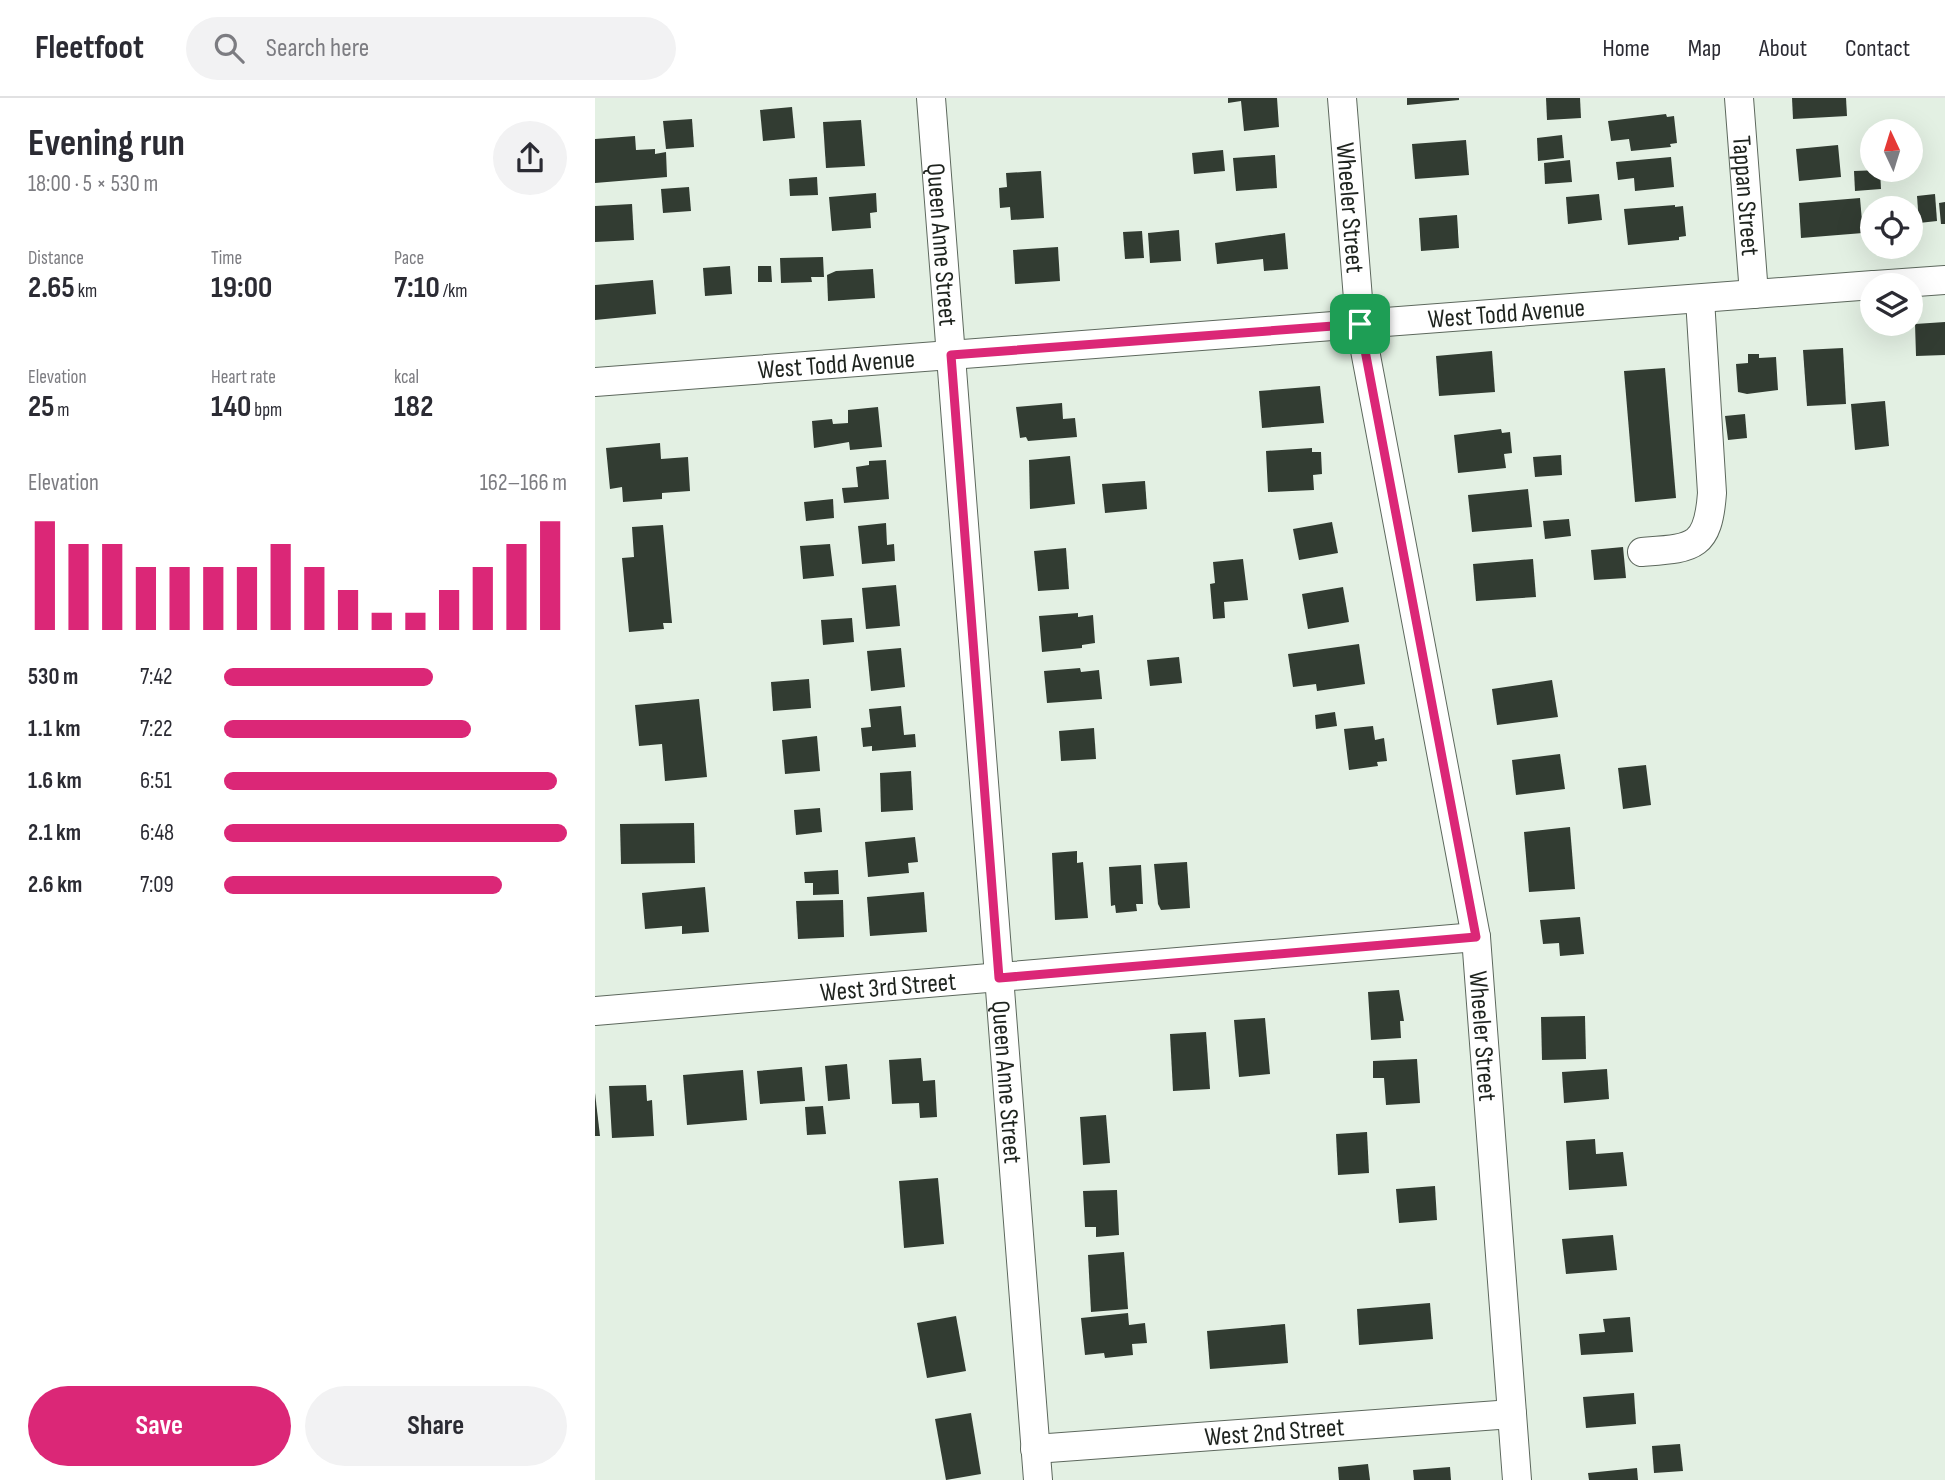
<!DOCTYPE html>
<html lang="en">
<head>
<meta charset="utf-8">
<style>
	body { margin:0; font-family:"Sofia Sans Condensed",sans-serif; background:#f2f2f3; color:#2b2b33; height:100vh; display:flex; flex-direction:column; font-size:26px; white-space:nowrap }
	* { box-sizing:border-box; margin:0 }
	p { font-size:23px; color:#7c7c81 }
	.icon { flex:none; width:38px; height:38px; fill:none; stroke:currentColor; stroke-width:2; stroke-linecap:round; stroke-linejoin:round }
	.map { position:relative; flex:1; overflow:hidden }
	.side { display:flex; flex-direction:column; background:#fff; width:595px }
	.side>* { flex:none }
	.needle { width:46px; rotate:356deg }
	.controls { position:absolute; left:1265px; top:21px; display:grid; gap:14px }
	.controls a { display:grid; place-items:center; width:63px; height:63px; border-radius:50%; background:#fff; box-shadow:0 7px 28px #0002; font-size:35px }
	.pin { position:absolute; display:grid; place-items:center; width:60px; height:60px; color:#fff; margin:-30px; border-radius:14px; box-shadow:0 4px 10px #0006 }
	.round { display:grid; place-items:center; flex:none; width:74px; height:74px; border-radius:37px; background:#f2f2f3 }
	.overview { display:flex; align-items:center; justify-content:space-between; height:119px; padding:0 28px }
	h1 { font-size:38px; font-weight:700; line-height:52px }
	.figures { display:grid; grid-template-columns:repeat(3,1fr); gap:10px; height:119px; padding:7px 28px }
	.figures div { display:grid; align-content:center }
	.figures b { font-size:30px; font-weight:700 }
	.figures small { font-size:19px; font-weight:400 }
	.figures p { font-size:19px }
	.chart { height:196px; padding:14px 28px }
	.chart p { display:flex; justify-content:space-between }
	.chart svg { width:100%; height:126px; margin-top:7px; stroke:#db2777; stroke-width:6 }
	.button { display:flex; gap:14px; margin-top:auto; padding:14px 28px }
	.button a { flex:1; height:80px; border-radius:42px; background:#db2777; color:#fff; font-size:28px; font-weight:700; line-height:80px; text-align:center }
	.button a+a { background:#f2f2f3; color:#2b2b33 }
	ul { padding:0 28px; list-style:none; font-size:23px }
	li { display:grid; grid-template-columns:112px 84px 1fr; align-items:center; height:52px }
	li i { height:18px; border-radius:9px; background:#db2777 }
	header { display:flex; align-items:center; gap:42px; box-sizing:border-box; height:98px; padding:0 35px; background:#fff; border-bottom:2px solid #e1e1e2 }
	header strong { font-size:33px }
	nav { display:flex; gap:38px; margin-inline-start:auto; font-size:24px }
	.search { width:490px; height:63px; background:#f2f2f3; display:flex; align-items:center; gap:18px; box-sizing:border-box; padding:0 24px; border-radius:38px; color:#7c7c81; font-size:26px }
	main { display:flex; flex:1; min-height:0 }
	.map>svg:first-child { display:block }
</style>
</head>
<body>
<header>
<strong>Fleetfoot</strong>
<div class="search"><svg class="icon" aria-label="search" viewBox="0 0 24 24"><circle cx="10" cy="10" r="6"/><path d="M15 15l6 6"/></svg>Search here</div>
<nav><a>Home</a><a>Map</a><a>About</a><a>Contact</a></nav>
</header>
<main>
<section class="side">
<div class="overview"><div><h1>Evening run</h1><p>18:00 · 5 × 530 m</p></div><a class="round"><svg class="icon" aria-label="share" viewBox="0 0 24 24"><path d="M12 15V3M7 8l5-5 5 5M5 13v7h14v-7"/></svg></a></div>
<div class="figures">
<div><p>Distance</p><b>2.65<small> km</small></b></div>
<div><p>Time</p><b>19:00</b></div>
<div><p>Pace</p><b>7:10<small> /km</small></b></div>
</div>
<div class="figures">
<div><p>Elevation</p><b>25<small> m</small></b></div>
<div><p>Heart rate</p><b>140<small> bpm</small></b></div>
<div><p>kcal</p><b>182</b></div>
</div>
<div class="chart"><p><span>Elevation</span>162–166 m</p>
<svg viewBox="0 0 160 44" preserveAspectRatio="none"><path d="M5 44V6M15 44V14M25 44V14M35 44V22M45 44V22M55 44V22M65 44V22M75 44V14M85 44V22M95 44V30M105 44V38M115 44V38M125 44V30M135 44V22M145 44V14M155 44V6"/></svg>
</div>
<ul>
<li><b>530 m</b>7:42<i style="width:61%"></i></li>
<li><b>1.1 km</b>7:22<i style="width:72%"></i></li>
<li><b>1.6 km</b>6:51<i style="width:97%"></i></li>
<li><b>2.1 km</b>6:48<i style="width:100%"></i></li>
<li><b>2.6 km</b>7:09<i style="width:81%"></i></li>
</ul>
<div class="button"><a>Save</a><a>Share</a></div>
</section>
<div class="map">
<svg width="1350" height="1382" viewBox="0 0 1350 1382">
	<rect width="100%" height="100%" fill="#e3f0e3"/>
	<!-- building -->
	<g fill="#323c32">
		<polygon points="633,0 682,0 684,29 649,33 646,3 633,5"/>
		<polygon points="812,0 864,0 864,2 812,7"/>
		<polygon points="951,0 985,0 986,20 952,22"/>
		<polygon points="1197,0 1251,0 1252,18 1198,21"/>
		<polygon points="197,9 200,40 168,43 165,12"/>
		<polygon points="1071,16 1072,19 1079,18 1082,45 1075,46 1076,49 1036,53 1034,41 1016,43 1013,23"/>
		<polygon points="97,21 99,49 71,51 68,23"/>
		<polygon points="266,22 270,68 231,70 228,24"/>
		<polygon points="967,37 969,60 943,63 942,40"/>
		<polygon points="40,38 41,52 60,51 60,56 71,54 72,79 0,85 0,41"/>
		<polygon points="871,42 874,77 820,81 817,46"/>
		<polygon points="1243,47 1246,79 1204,83 1201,51"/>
		<polygon points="628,52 630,73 599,76 597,55"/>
		<polygon points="680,57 682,90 641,93 638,60"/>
		<polygon points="1076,59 1079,89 1040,93 1039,80 1023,82 1021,64"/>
		<polygon points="975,62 977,84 950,86 949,65"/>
		<polygon points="1285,72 1286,91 1260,93 1259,73"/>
		<polygon points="446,73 449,120 416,122 415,109 405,110 404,90 412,89 411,75"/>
		<polygon points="222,79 223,97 195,98 194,81"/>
		<polygon points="94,89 96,113 68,115 66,91"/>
		<polygon points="281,95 282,114 275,115 276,130 237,133 234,99"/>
		<polygon points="1004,96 1007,122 973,126 971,99"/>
		<polygon points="1340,96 1342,123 1324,125 1322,98"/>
		<polygon points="1265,100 1268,135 1206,140 1204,105"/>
		<polygon points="1350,104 1350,126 1346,126 1344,105"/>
		<polygon points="37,106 39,142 0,144 0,108"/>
		<polygon points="1080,107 1080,109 1088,108 1091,138 1084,139 1084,142 1033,147 1029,111"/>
		<polygon points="862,117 864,150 826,153 824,120"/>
		<polygon points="584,132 586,163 555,165 553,135"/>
		<polygon points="547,133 549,160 530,161 528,134"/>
		<polygon points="690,135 693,171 669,173 668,161 622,166 620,145"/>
		<polygon points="463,149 465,183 420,186 418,152"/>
		<polygon points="228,159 229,179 216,179 217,184 186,185 185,160"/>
		<polygon points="135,168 137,196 110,198 108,170"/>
		<polygon points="163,168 176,168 177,184 163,184"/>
		<polygon points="278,171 280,200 233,203 232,177 241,173"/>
		<polygon points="58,182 61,216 0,222 0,187"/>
		<polygon points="1350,224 1350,257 1321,258 1320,226"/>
		<polygon points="1248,250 1251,306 1212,308 1208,252"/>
		<polygon points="897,253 900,294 844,298 841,258"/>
		<polygon points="1153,256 1164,256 1164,260 1181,259 1183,292 1152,296 1143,294 1141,266 1153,265"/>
		<polygon points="1070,270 1081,400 1040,404 1029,273"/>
		<polygon points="725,288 729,325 667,330 664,293"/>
		<polygon points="1290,303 1294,348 1260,352 1256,306"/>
		<polygon points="467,305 468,321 480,320 482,339 433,343 431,339 425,340 421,309"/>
		<polygon points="283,309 287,349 255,352 254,344 219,350 217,323 237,321 238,326 253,325 253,312"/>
		<polygon points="1150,316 1152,340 1133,342 1130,318"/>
		<polygon points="906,331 907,335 915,334 917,355 909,356 911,370 863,375 859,337"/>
		<polygon points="65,345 66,361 93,359 95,393 67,395 67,401 28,404 27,389 15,391 11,350"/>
		<polygon points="717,350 717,354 726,354 727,376 718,377 719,392 673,394 671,353"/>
		<polygon points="966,357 967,377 940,379 938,359"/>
		<polygon points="475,358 480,406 435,411 434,362"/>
		<polygon points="291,362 294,401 249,405 247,390 263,389 261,369 274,367 274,363"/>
		<polygon points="550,383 552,411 510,415 507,386"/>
		<polygon points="933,391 937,429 877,434 873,397"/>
		<polygon points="238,401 239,420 211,423 209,404"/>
		<polygon points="974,421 976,438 950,441 948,423"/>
		<polygon points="737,424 743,455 704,462 698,431"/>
		<polygon points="291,425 292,447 299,446 300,463 267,466 263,428"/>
		<polygon points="68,427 77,525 68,525 69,531 34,534 27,460 39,459 37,429"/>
		<polygon points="235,446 239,478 208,481 205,448"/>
		<polygon points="1028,449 1031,480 999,482 996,452"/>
		<polygon points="471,450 474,491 443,493 439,453"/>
		<polygon points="648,461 653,502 629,504 630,520 618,521 615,486 620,485 618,464"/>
		<polygon points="938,461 941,499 881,503 878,466"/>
		<polygon points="301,487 305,528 271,531 267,490"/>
		<polygon points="748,489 754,524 713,531 707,496"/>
		<polygon points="483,515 483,519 498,517 500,545 487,547 487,550 447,554 444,518"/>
		<polygon points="257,520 259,544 228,547 226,522"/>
		<polygon points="764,546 770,586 722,593 721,586 698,589 693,556"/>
		<polygon points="306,550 310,589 276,593 272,553"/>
		<polygon points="584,559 587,585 555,588 552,562"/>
		<polygon points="485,570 486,574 504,572 507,601 452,605 449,573"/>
		<polygon points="214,581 216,610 178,613 176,584"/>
		<polygon points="957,582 963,619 902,627 897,591"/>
		<polygon points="104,601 112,679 70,683 67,646 44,648 40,607"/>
		<polygon points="306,608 309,637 320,636 321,649 277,653 277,648 268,649 266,630 276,629 274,611"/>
		<polygon points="740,614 742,628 721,631 720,617"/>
		<polygon points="778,628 780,642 789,640 792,663 782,664 783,668 754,672 749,631"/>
		<polygon points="499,630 501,661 466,663 464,633"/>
		<polygon points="222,638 225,673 190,676 187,642"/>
		<polygon points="965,656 970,691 921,697 917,662"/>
		<polygon points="1051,667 1056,707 1028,711 1023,670"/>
		<polygon points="316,673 318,712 286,714 285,675"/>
		<polygon points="225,710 227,734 201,737 199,712"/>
		<polygon points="99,725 100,765 26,766 25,726"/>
		<polygon points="975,729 980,791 934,794 929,734"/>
		<polygon points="320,739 323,764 313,765 314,775 273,779 270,744"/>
		<polygon points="482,753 482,765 488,764 493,820 460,822 457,755"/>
		<polygon points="592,764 595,810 566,812 563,806 559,766"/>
		<polygon points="546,767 548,806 541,806 542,813 521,815 520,807 516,808 514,769"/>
		<polygon points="243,772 244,796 218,797 218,785 210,785 209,774"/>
		<polygon points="110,789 114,834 87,836 87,828 50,831 47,795"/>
		<polygon points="329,794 332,834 275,838 272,799"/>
		<polygon points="248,802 249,839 203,841 201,803"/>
		<polygon points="985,819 989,856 965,858 964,845 948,846 945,822"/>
		<polygon points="804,892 809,923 805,923 806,940 776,942 773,894"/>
		<polygon points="990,918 991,961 947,962 946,919"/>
		<polygon points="670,920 675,976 644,979 639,922"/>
		<polygon points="611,934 615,991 578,993 575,936"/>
		<polygon points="326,960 328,983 340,982 342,1019 325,1020 324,1005 297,1006 294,962"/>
		<polygon points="822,961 825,1005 791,1007 789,980 778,980 778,963"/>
		<polygon points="252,966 255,1001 233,1003 230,968"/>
		<polygon points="207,969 210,1003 165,1006 162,973"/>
		<polygon points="1012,971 1014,1001 969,1005 967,974"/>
		<polygon points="148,972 152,1022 92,1027 88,977"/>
		<polygon points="51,987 52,1003 57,1002 59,1038 17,1040 14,988"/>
		<polygon points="0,995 5,1038 0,1038"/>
		<polygon points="228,1008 231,1036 212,1037 210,1009"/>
		<polygon points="511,1017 515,1065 488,1067 485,1019"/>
		<polygon points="772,1034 774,1075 743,1077 741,1036"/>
		<polygon points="1000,1041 1001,1056 1028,1054 1032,1088 974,1092 971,1043"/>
		<polygon points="343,1080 349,1146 309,1150 304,1083"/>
		<polygon points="840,1088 842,1122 804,1125 801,1091"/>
		<polygon points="522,1092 524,1137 501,1139 501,1129 490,1129 488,1093"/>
		<polygon points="1018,1137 1022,1172 971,1176 967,1141"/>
		<polygon points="529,1154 533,1211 496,1214 493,1157"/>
		<polygon points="835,1205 838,1241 764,1247 762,1211"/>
		<polygon points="533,1215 534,1227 550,1225 552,1245 537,1246 538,1257 510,1260 509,1255 490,1257 486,1220"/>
		<polygon points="361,1218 371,1273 332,1280 322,1225"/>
		<polygon points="1035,1219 1038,1254 986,1257 984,1236 1010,1234 1008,1221"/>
		<polygon points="690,1226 693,1265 615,1271 612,1233"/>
		<polygon points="1039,1295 1041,1326 991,1330 988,1299"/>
		<polygon points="376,1315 386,1376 351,1382 340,1321"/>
		<polygon points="1085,1346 1088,1373 1059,1375 1057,1348"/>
		<polygon points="773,1366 775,1382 744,1382 743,1369"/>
		<polygon points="855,1369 856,1382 819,1382 818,1372"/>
		<polygon points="1042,1370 1043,1382 994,1382 993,1375"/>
	</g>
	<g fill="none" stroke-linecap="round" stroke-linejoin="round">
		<defs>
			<g id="minor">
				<path id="s1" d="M336,0l107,1382"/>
				<path id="s2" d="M747,0l18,226 116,613 41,543"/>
				<path id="s3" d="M1144,0l15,196"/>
				<polyline points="1280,187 1350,182"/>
				<path id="s4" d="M0,284l1278,-97"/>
				<path d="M1047,454c51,-4 66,-3 70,-59l-12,-194"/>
				<path id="s5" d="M0,913l881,-74"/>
				<path id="s6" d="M440,1351l477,-35"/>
			</g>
		</defs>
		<!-- minor casing -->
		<use href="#minor" stroke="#5d685d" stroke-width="30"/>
		<!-- minor -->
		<use href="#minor" stroke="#fff" stroke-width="28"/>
	</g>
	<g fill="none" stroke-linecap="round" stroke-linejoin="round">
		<defs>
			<polygon id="route" points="765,226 881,839 404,880 356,257"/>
		</defs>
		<!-- route casing -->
		<use href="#route" stroke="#fff" stroke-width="14"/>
		<!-- route -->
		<use href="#route" stroke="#db2777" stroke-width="9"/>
	</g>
	<g text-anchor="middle" stroke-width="7" stroke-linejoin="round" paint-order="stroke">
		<!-- street labels -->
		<g font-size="26" fill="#1e231e" stroke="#e3f0e3">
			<text dy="9" stroke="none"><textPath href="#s3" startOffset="98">Tappan Street</textPath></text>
			<text dy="9" stroke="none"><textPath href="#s2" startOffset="110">Wheeler Street</textPath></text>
			<text dy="9" stroke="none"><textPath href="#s1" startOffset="147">Queen Anne Street</textPath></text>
			<text dy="9" stroke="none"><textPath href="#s4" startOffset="914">West Todd Avenue</textPath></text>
			<text dy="9" stroke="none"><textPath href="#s4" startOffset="242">West Todd Avenue</textPath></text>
			<text dy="9" stroke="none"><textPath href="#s5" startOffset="294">West 3rd Street</textPath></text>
			<text dy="9" stroke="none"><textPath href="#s2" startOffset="950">Wheeler Street</textPath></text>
			<text dy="9" stroke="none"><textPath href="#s1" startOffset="987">Queen Anne Street</textPath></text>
			<text dy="9" stroke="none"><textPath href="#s6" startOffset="240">West 2nd Street</textPath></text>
		</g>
	</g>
</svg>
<div class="controls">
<a><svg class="needle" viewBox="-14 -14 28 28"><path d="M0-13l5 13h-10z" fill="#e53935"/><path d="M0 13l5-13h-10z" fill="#7c7c81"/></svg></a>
<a><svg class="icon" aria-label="locate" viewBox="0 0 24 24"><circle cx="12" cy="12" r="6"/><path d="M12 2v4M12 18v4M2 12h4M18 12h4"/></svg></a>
<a><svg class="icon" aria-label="layers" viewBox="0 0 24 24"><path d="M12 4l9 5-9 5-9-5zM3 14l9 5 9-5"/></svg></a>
</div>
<div class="pin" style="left:765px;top:226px;background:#1e9e55"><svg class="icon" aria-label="arrive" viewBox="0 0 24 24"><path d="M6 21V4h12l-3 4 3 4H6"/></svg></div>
</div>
</main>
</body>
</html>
